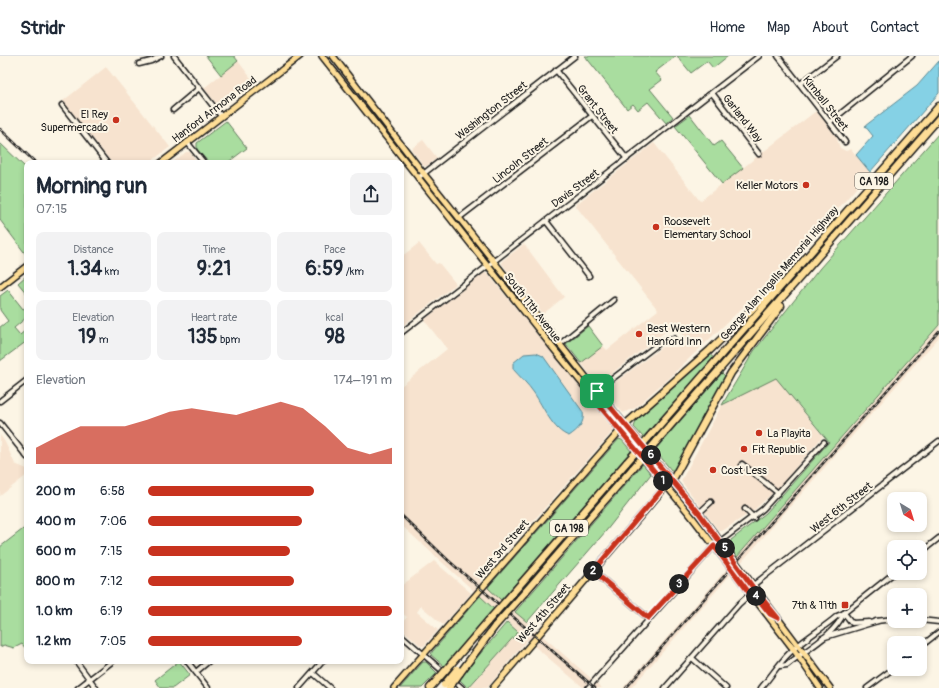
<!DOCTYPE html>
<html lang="en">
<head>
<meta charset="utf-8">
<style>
	body { margin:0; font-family:Pangolin,sans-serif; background:#f2f2f3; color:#1f2937; height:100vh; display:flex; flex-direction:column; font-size:15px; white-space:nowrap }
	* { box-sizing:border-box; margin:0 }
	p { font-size:13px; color:#747a83 }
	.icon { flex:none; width:22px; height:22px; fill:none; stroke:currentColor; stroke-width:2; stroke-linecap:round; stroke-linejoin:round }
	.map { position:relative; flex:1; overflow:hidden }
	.sheet { position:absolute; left:24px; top:104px; width:380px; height:504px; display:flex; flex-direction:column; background:#fff; border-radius:8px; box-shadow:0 2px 6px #0003 }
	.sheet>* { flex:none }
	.needle { width:26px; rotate:142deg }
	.buttons { position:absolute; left:887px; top:436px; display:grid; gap:8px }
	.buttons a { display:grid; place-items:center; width:40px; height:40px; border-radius:8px; background:#fff; box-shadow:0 2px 6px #0003; font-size:20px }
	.pin { position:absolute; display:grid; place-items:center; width:34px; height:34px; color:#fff; margin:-17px; border-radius:8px; box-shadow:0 2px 6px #0006 }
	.km { position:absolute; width:20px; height:20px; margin:-10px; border-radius:50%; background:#222; color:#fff; font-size:11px; line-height:20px; text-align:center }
	.round { display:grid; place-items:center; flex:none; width:42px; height:42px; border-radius:8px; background:#f2f2f3 }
	.headline { display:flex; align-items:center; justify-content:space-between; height:68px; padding:0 12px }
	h1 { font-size:22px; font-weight:700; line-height:30px }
	.stats { display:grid; grid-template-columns:repeat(3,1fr); gap:6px; height:68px; padding:4px 12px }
	.stats div { display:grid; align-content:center; border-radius:8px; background:#f2f2f3; text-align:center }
	.stats b { font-size:20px; font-weight:700 }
	.stats small { font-size:11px; font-weight:400 }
	.stats p { font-size:11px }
	.chart { height:112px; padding:8px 12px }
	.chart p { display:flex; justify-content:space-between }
	.chart svg { width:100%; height:72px; margin-top:4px; fill:#c8321e; opacity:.7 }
	ul { padding:0 12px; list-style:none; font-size:13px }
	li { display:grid; grid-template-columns:64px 48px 1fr; align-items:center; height:30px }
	li i { height:10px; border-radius:5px; background:#c8321e }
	header { display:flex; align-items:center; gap:24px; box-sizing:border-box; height:56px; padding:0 20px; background:#fff; border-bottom:1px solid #e0e1e3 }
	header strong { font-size:19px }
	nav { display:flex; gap:22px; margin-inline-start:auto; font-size:14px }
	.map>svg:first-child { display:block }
</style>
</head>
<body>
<header>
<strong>Stridr</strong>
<nav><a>Home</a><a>Map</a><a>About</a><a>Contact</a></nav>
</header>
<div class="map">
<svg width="939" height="632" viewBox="0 0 939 632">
	<rect width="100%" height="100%" fill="#fcf5e5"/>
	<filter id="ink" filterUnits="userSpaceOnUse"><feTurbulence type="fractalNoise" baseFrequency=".025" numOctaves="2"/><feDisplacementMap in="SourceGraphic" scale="8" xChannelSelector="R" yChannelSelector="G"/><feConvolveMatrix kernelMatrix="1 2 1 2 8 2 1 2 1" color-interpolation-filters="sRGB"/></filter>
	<g filter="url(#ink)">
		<!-- built -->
		<g fill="#f7e3cf">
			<polygon points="238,5 254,26 223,51 219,51 204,32"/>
			<polygon points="106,11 170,91 149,107 112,107 63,45"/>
			<polygon points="816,55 836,80 840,92 846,95 851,93 870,116 799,198 674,317 635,352 623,357 605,336 605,334 662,291 677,291 681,287 683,280 677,273 669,273 599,327 597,327 581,307 603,290 607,294 658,254 575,149 654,87 700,145"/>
			<polygon points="423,84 437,102 427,110 424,110 411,93"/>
			<polygon points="186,96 190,96 198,107 172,107"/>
			<polygon points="419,187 436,208 439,207 456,228 401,271 401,201"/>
			<polygon points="524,188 564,241 543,258 502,208 502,205"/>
			<polygon points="484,217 488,218 612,371 612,376 480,525 602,632 584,632 527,584 487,632 469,632 518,575 401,469 401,330 447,293 424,264"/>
			<polygon points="939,270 939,281 631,632 623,632"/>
			<polygon points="776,322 823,380 777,433 753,455 722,475 718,474 681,425 722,349"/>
			<polygon points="0,379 5,386 15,408 27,413 27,419 0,440"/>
			<polygon points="434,505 471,537 443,569 421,550 417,556 438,574 424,590 421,590 401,572 401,568 407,561 401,556 401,530"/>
		</g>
		<!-- green -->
		<g fill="#a9dd9f" stroke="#627c5e">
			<polygon points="206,0 234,0 238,5 221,19"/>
			<polygon points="585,0 676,0 655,16 662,24 650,33 673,61 666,67 648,46 638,54 633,48 627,53"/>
			<polygon points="677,0 728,0 713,12 707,5 691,17"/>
			<polygon points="690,59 714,90 721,85 743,112 722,128 675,70"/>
			<polygon points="226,65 247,92 227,107 209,107 197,93 197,87"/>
			<polygon points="939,77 939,269 737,501 729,490 731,484 766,457 829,386 776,322 722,349 754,295 820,212"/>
			<polygon points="0,87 27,113 27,200 0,164"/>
			<polygon points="27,219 27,238 18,227"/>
			<polygon points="8,234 23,253 27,251 27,261 14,272 20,279 27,273 27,285 0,305 0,271 8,265 0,254 0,240"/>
			<polygon points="588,270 603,290 581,307 566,288"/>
			<polygon points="709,298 714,302 643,381 634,371 637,363"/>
			<polygon points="722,317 726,321 677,410 674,414 671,414 655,394"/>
			<polygon points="619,383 622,384 631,395 501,544 488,532 489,530"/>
			<polygon points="643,408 651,418 606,475 527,566 515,556"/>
			<polygon points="27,470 27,594 22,588 14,592 4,589 0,591 0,491"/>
			<polygon points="480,540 494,553 444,610 431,599 432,596"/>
			<polygon points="507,566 518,576 468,632 459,623"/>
			<polygon points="179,605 190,619 173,632 161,632 155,624"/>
			<polygon points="423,606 426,606 437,617 422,632 400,632"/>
		</g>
		<!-- water -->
		<g fill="#85d1e5" stroke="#5b8995">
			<polygon points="939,5 939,37 870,116 856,99 873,80 865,70 917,30"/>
			<path d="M536,297l7,3 40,56c2,11 -5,18 -14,24 -16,-5 -26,-30 -35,-43 -6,-9 -14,-16 -21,-24v-6l11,-9z"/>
		</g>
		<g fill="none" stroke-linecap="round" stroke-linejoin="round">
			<defs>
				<g id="minor">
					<polyline points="174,0 221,60"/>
					<polyline points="778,0 845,86"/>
					<polyline points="139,8 151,5 161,0"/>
					<polyline points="556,14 627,103"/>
					<polyline points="800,28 837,0"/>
					<polyline points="712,37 759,98"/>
					<polyline points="62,49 107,107"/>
					<polyline points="173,54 198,33"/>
					<polyline points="830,66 912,0"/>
					<polyline points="187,86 204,107"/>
					<polyline points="418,122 575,0"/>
					<polyline points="459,162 592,60"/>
					<polyline points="546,165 589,220"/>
					<polyline points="401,277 759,0"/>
					<polyline points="560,288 614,244"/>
					<polyline points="591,339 662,285 674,282"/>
					<polyline points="0,345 27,324"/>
					<polyline points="0,367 27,401"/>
					<polyline points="742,408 778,437"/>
					<polyline points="745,453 754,462"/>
					<polyline points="699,457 711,446"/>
					<polyline points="920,497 939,482"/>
					<polyline points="593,515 648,562"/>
					<polyline points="752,530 939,385"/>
					<polyline points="844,557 852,567 869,566"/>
					<polyline points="920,564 939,566"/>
					<polyline points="876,565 894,563"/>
					<polyline points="401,579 462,632"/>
					<polyline points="822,582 878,565"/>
					<polyline points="920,591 939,576"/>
					<polyline points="692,602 726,632"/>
					<polyline points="76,605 96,632"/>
					<polyline points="187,605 208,632"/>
					<path d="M780,610l7,-1c18,-15 47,-29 57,-52"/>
					<polyline points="196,616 209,605"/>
					<polyline points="313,617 330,632"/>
					<polyline points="78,632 113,605"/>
					<polyline points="299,632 323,605"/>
					<polyline points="588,632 714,490 763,453 824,386"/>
					<polyline points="665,632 739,548 750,538"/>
					<path d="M761,632c8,-9 15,-20 23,-29 14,-17 36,-28 53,-43l7,-3 50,-40"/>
					<polyline points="867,632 894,612"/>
				</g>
				<g id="major">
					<polyline points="322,0 553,292 692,461 794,594 820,632"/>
					<polyline points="333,0 424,118 597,335 699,457 830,632"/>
					<polyline points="161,107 300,0"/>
					<polyline points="0,231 27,210"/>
					<polyline points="761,547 770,559 777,561"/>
					<polyline points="394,632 626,368"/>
					<polyline points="493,632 668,428"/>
				</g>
				<g id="highway">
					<polyline points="626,368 710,294 779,227"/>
					<polyline points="650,380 939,50"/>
					<polyline points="656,386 939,62"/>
					<polyline points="672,425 731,317 781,250"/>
					<polyline points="512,538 627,406"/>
					<polyline points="519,543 633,412"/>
					<polyline points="451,608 488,565"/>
					<polyline points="460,617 495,570"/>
					<polyline points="430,632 438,623"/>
				</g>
			</defs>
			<!-- minor casing -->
			<use href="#minor" stroke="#1c1c1c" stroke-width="7"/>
			<!-- major casing -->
			<use href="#major" stroke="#1c1c1c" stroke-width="8"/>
			<!-- highway casing -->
			<use href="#highway" stroke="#1c1c1c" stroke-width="9"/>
			<!-- minor -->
			<use href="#minor" stroke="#fcf5e5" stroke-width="4"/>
			<!-- major -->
			<use href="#major" stroke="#fedd96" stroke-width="5"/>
			<!-- highway -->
			<use href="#highway" stroke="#fedd96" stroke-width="6"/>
			<defs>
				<g id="rail">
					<polyline points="0,73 36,107"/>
					<polyline points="401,459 449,505 595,632"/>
					<polyline points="626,632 939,275"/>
				</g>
			</defs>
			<!-- rail casing -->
			<use href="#rail" stroke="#1c1c1c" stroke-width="2.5"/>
			<!-- rail -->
			<use href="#rail" stroke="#fcf5e5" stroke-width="1" stroke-dasharray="3" stroke-linecap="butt"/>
			<defs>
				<g id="highway-bridge">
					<polyline points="627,406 650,380"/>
					<polyline points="633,412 656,386"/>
					<polyline points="488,565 512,538"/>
					<polyline points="495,570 519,543"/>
					<polyline points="438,623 451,608"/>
					<polyline points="444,629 457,613"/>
					<polyline points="449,632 460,617"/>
				</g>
			</defs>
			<!-- highway-bridge casing -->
			<use href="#highway-bridge" stroke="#1c1c1c" stroke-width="9" stroke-linecap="butt"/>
			<!-- highway-bridge -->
			<use href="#highway-bridge" stroke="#fedd96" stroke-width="6"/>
		</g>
	</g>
	<g fill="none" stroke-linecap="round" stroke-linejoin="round" filter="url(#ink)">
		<defs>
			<polygon id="route" points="597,335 699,457 752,530 778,562 770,558 754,538 750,538 714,490 648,562 593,515 666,429 591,340"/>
		</defs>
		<!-- route casing -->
		<use href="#route" stroke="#fff" stroke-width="8"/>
		<!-- route -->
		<use href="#route" stroke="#c8321e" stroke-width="5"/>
	</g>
	<!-- markers -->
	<g fill="#c8321e" stroke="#fcf5e5" stroke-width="1.5">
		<circle cx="116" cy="64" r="4"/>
		<circle cx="806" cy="129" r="4"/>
		<circle cx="656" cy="171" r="4"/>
		<circle cx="639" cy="278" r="4"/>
		<circle cx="759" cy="377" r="4"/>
		<circle cx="744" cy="393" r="4"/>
		<circle cx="713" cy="414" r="4"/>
		<rect x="841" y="545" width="8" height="8" rx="2"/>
	</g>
	<g text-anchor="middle" stroke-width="4" stroke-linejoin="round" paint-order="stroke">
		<!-- shield labels -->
		<g fill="#fcf5e5" stroke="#5f5d58" stroke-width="1">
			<rect x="855" y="117" width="38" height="16" rx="3"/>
			<rect x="550" y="464" width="38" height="16" rx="3"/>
		</g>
		<g font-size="10" font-weight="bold" fill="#1c1c1c">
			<text x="874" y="129">CA 198</text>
			<text x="569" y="476">CA 198</text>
		</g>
		<!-- street labels -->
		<g font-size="11" fill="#1c1c1c" stroke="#fcf5e5">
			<text transform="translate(826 47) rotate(52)" y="4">Kimball Street</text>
			<text transform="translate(214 53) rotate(-37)" y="4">Hanford Armona Road</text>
			<text transform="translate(598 53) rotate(52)" y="4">Grant Street</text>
			<text transform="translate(491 54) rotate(-38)" y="4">Washington Street</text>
			<text transform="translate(743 62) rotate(52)" y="4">Garland Way</text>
			<text transform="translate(520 104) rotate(-38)" y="4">Lincoln Street</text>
			<text transform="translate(575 132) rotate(-37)" y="4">Davis Street</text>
			<text transform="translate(779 217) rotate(-49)" y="4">George Alan Ingalls Memorial Highway</text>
			<text transform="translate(533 251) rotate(52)" y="4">South 11th Avenue</text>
			<text transform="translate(841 451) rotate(-38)" y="4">West 6th Street</text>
			<text transform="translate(502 493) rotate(-49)" y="4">West 3rd Street</text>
			<text transform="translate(543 557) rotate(-49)" y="4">West 4th Street</text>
		</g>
		<!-- poi labels -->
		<g font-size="11" fill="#1c1c1c" stroke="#fcf5e5" text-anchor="start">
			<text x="108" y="62" text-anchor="end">El Rey<tspan x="108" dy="13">Supermercado</tspan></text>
			<text x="798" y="133" text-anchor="end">Keller Motors</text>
			<text x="664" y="169">Roosevelt<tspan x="664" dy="13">Elementary School</tspan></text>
			<text x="647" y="276">Best Western<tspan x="647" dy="13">Hanford Inn</tspan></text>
			<text x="767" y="381">La Playita</text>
			<text x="752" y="397">Fit Republic</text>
			<text x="721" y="418">Cost Less</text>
			<text x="837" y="553" text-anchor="end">7th &amp; 11th</text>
		</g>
	</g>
</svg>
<div class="buttons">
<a><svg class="needle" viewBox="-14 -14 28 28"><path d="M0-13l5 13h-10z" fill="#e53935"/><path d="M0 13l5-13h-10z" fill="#747a83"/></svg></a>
<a><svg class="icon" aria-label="locate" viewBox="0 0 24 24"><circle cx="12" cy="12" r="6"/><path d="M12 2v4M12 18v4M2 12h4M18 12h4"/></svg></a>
<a>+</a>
<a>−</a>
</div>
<div class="pin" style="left:597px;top:335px;background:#1e9e55"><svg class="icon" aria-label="arrive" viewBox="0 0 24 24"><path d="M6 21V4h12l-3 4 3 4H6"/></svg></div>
<b class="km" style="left:663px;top:425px">1</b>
<b class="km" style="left:593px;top:515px">2</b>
<b class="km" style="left:679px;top:528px">3</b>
<b class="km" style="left:756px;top:540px">4</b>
<b class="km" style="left:725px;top:492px">5</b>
<b class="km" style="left:651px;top:399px">6</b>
<section class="sheet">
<div class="headline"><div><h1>Morning run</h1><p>07:15</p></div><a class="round"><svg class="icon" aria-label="share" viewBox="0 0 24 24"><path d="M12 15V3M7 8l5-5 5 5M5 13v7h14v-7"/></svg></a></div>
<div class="stats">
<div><p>Distance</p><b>1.34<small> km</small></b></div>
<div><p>Time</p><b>9:21</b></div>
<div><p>Pace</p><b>6:59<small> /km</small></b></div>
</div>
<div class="stats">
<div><p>Elevation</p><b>19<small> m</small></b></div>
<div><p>Heart rate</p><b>135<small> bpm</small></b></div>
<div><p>kcal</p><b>98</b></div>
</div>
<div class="chart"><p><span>Elevation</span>174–191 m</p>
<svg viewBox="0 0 160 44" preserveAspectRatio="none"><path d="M0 44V34L10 27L20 21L30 21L40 21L50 17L60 12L70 10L80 12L90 14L100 10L110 6L120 10L130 21L140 34L150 38L160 34V44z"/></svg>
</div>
<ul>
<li><b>200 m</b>6:58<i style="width:68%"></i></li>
<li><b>400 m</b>7:06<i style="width:63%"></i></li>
<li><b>600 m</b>7:15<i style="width:58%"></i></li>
<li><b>800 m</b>7:12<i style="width:60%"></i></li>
<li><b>1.0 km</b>6:19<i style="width:100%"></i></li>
<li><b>1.2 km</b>7:05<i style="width:63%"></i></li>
</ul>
</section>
</div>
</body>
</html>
